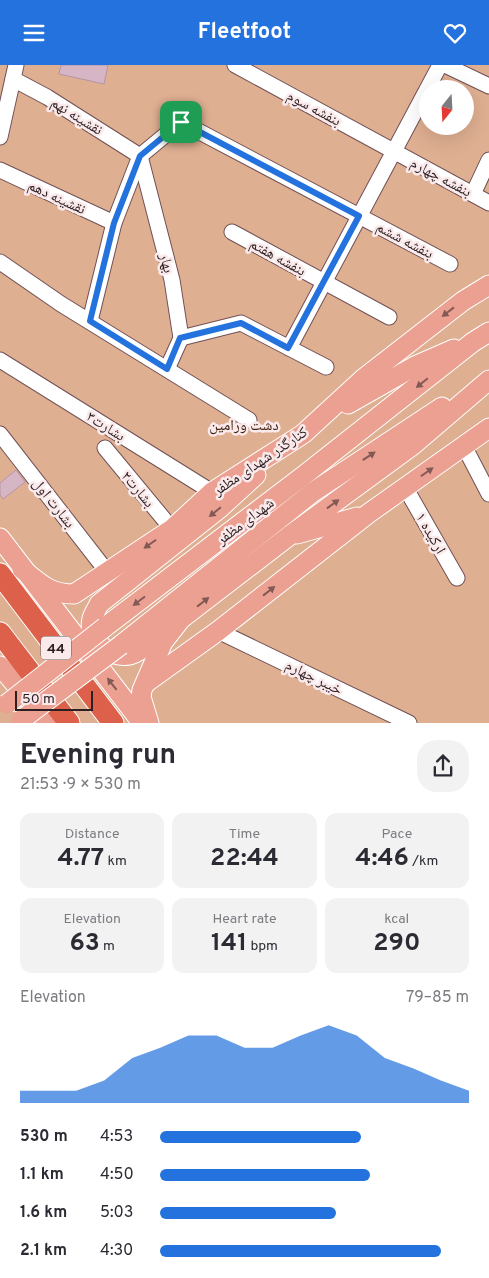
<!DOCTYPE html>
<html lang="en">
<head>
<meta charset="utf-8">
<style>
	body { margin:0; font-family:Overpass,"Noto Naskh Arabic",sans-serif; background:#f2f2f3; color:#2b2b33; height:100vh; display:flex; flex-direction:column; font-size:19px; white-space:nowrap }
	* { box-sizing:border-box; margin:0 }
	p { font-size:16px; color:#7c7c81 }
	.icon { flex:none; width:28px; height:28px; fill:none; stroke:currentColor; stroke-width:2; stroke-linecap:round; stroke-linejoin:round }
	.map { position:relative; height:658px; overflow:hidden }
	.drawer { display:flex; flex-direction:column; background:#fff; flex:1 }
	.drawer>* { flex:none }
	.needle { width:32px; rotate:198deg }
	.fabs { position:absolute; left:419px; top:15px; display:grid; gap:10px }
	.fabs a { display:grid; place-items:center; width:55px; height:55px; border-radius:50%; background:#fff; box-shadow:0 5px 20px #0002; font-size:25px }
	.scale { position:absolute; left:15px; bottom:12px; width:78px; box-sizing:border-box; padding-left:5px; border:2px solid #2d1f21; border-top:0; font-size:14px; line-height:18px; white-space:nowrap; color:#2d1f21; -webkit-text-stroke:4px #faeaec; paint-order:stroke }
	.pin { position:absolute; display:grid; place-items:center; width:42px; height:42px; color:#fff; margin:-21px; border-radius:10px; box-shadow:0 2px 8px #0006 }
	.round { display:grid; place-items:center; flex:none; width:52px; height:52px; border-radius:20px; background:#f2f2f3 }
	.overview { display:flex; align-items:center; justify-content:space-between; height:85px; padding:0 20px }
	h1 { font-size:28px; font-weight:700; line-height:38px }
	.figures { display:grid; grid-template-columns:repeat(3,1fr); gap:8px; height:85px; padding:5px 20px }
	.figures div { display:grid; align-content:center; border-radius:12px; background:#f2f2f3; text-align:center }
	.figures b { font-size:25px; font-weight:700 }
	.figures small { font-size:14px; font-weight:400 }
	.figures p { font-size:14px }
	.chart { height:140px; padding:10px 20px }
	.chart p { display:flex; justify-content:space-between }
	.chart svg { width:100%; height:90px; margin-top:5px; fill:#2372dd; opacity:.7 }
	ul { padding:0 20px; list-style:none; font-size:16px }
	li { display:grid; grid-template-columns:80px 60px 1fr; align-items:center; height:38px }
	li i { height:12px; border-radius:6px; background:#2372dd }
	header { display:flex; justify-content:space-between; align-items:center; height:65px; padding:0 20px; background:#2372dd; color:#fff; font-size:22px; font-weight:700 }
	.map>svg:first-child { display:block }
</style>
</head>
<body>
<header><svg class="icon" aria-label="menu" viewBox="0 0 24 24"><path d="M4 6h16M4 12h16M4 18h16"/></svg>Fleetfoot<svg class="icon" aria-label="heart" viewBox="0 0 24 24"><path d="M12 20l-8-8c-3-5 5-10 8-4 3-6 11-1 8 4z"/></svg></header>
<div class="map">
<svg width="489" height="658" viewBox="0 0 489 658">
	<rect width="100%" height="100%" fill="#fdd6db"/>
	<!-- green -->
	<path fill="#dfaf91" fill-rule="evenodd" d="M0,0h489v658h-489zM428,24h37v37h-37z"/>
	<!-- building -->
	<g fill="#d6b5c5" stroke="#b595a5">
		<polygon points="61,0 108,0 104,19 59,9"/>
		<polygon points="16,405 25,417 3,434 0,430 0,418"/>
	</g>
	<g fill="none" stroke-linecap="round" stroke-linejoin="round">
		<defs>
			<g id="minor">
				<polyline points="235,0 489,138"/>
				<polyline points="445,0 489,21"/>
				<polyline points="13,14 47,32 140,91"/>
				<polyline points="0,72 16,0"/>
				<polyline points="140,91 172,215 181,273 167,304"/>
				<polyline points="0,105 114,158"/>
				<polyline points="473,129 489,95"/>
				<polyline points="232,167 389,252"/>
				<polyline points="0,197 61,239 249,355"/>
				<polyline points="90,256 114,158 140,91 181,57 450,199"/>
				<polyline points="181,273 241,258 326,302"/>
				<polyline points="289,283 440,0"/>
				<polyline points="0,295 212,427"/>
				<polyline points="0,369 108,508"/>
				<polyline points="464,381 489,429"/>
				<polyline points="105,383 172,464"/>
				<polyline points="405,422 457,513"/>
				<polyline points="218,566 409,658"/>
			</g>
			<g id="major">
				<polyline points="348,339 415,301 454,284"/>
				<polyline points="297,469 357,452"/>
				<polyline points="0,473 142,658"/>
				<path d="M22,504c19,15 27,25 52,25l98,-65 40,-37 91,-58 61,-56 99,-77 26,-16"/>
				<polyline points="105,562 303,411 473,277 489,267"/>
				<path d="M169,562c-11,8 -22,20 -34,26 -21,10 -49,-12 -43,-34 1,-5 5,-10 7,-15l121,-96 36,-33"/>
				<polyline points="121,580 313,427 442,342"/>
				<polyline points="0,601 48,658"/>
				<polyline points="147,617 218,566 369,448 489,363"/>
				<polyline points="149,658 141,632 142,625 163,577 181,554 289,471 413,380 489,315"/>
			</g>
			<g id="highway">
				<polyline points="0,509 113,658"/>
				<polyline points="0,568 69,658"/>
			</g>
		</defs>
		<!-- minor casing -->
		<use href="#minor" stroke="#715055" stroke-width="17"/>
		<!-- major casing -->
		<use href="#major" stroke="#fff" stroke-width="21"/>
		<!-- highway casing -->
		<use href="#highway" stroke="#fff" stroke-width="23"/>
		<!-- minor -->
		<use href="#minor" stroke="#fff" stroke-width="15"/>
		<!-- major -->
		<use href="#major" stroke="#eba092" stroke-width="19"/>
		<!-- highway -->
		<use href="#highway" stroke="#dd604a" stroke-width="21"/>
		<defs>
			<g id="major-bridge">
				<polyline points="7,639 105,562"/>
				<polyline points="21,655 121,580"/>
			</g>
		</defs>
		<!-- major-bridge casing -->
		<use href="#major-bridge" stroke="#fff" stroke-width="21" stroke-linecap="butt"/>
		<!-- major-bridge -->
		<use href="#major-bridge" stroke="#eba092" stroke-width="19"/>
	</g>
	<!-- one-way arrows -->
	<defs><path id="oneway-solid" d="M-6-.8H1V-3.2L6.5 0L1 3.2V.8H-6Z" transform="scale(1.25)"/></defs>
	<g fill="#825954">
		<use href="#oneway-solid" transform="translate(448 247) rotate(142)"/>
		<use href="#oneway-solid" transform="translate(422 318) rotate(141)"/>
		<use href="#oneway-solid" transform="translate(369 391) rotate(-33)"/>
		<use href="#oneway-solid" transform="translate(427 407) rotate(-35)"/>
		<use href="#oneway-solid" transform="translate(333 439) rotate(-36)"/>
		<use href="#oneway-solid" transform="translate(215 447) rotate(141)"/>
		<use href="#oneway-solid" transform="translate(150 479) rotate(145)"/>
		<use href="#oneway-solid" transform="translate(269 526) rotate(-38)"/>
		<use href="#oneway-solid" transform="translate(139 536) rotate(143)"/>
		<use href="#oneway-solid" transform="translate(203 537) rotate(-38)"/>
		<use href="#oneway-solid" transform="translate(112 619) rotate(-128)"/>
	</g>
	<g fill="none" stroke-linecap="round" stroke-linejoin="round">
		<defs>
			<polygon id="route" points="181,57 359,151 288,283 241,258 180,273 167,304 90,256 114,158 140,91"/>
		</defs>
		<!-- route casing -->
		<use href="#route" stroke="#fff" stroke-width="10"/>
		<!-- route -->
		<use href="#route" stroke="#2372dd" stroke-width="6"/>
	</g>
	<g text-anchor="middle" stroke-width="5" stroke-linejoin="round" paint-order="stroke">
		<!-- shield labels -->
		<rect fill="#faeaec" stroke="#6a5c5e" stroke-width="1" x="41" y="571.5" width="30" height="23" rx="4"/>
		<g font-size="14" font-weight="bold" fill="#2d1f21">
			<text x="56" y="588">44</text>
		</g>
		<!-- street labels -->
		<g font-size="15" fill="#2d1f21" stroke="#faeaec">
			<text transform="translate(314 43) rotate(28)" y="5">بنفشه سوم</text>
			<text transform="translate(77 51) rotate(32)" y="5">نقشینه نهم</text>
			<text transform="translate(441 112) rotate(28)" y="5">بنفشه چهارم</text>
			<text transform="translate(57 132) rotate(25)" y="5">نقشینه دهم</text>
			<text transform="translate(405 175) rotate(28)" y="5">بنفشه ششم</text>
			<text transform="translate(278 192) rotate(29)" y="5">بنفشه هفتم</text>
			<text transform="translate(167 198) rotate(76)" y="5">بهار</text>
			<text transform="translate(106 361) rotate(32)" y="5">بشارت۳</text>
			<text transform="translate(260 396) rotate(-34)" y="5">کنارگذر شهدای مظفر</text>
			<text transform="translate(138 424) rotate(50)" y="5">بشارت۲</text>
			<text transform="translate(54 438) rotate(52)" y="5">بشارت اول</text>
			<text transform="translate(245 456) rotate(-37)" y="5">شهدای مظفر</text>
			<text transform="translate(431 468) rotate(60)" y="5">ارکیده ۱</text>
			<text transform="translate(314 612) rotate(26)" y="5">خیبر چهارم</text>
		</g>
		<!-- park labels -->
		<g font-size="15" fill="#40230f" stroke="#faeaec">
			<text x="244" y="365">دشت ورامین</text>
		</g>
	</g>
</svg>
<div class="fabs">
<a><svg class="needle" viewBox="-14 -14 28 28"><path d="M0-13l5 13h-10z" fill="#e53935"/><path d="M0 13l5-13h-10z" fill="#7c7c81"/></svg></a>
</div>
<div class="scale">50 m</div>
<div class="pin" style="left:181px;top:57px;background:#1e9e55"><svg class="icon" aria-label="arrive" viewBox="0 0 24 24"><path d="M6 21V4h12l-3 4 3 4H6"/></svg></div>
</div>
<section class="drawer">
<div class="overview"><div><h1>Evening run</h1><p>21:53 · 9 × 530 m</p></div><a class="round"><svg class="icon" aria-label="share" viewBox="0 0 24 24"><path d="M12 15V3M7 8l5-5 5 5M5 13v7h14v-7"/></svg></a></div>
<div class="figures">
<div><p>Distance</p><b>4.77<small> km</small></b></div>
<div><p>Time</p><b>22:44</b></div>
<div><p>Pace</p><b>4:46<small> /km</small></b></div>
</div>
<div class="figures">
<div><p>Elevation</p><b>63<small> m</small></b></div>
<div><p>Heart rate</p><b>141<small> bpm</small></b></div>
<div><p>kcal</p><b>290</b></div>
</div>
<div class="chart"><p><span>Elevation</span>79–85 m</p>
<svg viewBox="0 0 160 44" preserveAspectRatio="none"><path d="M0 44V38L10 38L20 38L30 33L40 22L50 17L60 11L70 11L80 17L90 17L100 11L110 6L120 11L130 22L140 27L150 33L160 38V44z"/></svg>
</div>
<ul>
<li><b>530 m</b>4:53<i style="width:65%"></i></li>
<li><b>1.1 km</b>4:50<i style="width:68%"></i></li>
<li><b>1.6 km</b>5:03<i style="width:57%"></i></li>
<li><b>2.1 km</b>4:30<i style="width:91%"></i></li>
</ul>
</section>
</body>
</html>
